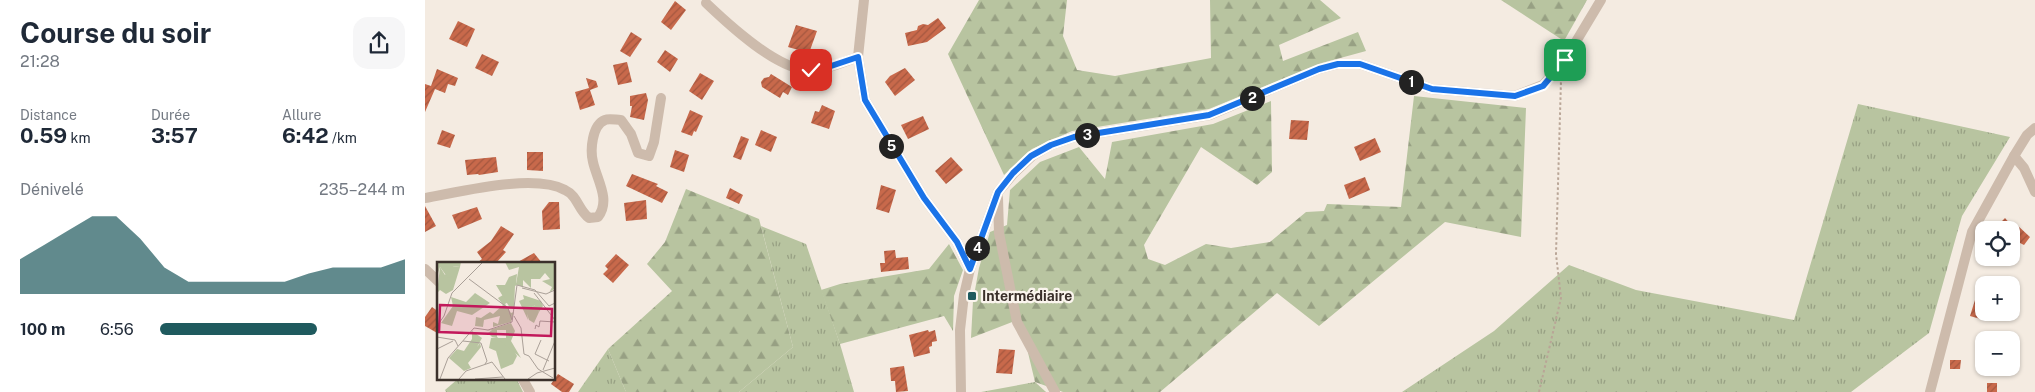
<!DOCTYPE html>
<html lang="fr">
<head>
<meta charset="utf-8">
<style>
	body { margin:0; font-family:"Public Sans",sans-serif; background:#f6f6f7; color:#1f2937; height:100vh; display:flex; flex-direction:column; font-size:19px; white-space:nowrap }
	* { box-sizing:border-box; margin:0 }
	p { font-size:16px; color:#747a83 }
	.icon { flex:none; width:28px; height:28px; fill:none; stroke:currentColor; stroke-width:2; stroke-linecap:round; stroke-linejoin:round }
	.map { position:relative; flex:1; overflow:hidden }
	.sheet { display:flex; flex-direction:column; background:#fff; width:425px }
	.sheet>* { flex:none }
	.buttons { position:absolute; left:1550px; top:221px; display:grid; gap:10px }
	.buttons a { display:grid; place-items:center; width:45px; height:45px; border-radius:10px; background:#fff; box-shadow:0 1px 4px #0004; font-size:25px }
	.pin { position:absolute; display:grid; place-items:center; width:42px; height:42px; color:#fff; margin:-21px; border-radius:10px; box-shadow:0 2px 8px #0006 }
	.km { position:absolute; width:25px; height:25px; margin:-12px; border-radius:50%; background:#222; color:#fff; font-size:14px; line-height:25px; text-align:center }
	.round { display:grid; place-items:center; flex:none; width:52px; height:52px; border-radius:15px; background:#f6f6f7 }
	.headline { display:flex; align-items:center; justify-content:space-between; height:85px; padding:0 20px }
	h1 { font-size:28px; font-weight:700; line-height:38px }
	.stats { display:grid; grid-template-columns:repeat(3,1fr); gap:8px; height:85px; padding:5px 20px }
	.stats div { display:grid; align-content:center }
	.stats b { font-size:21px; font-weight:700 }
	.stats small { font-size:14px; font-weight:400 }
	.stats p { font-size:14px }
	.chart { height:140px; padding:10px 20px }
	.chart p { display:flex; justify-content:space-between }
	.chart svg { width:100%; height:90px; margin-top:5px; fill:#1f5a5e; opacity:.7 }
	ul { padding:0 20px; list-style:none; font-size:16px }
	li { display:grid; grid-template-columns:80px 60px 1fr; align-items:center; height:38px }
	li i { height:12px; border-radius:6px; background:#1f5a5e }
	main { display:flex; flex:1; min-height:0 }
	.map>svg:first-child { display:block }
</style>
</head>
<body>
<main>
<section class="sheet">
<div class="headline"><div><h1>Course du soir</h1><p>21:28</p></div><a class="round"><svg class="icon" aria-label="share" viewBox="0 0 24 24"><path d="M12 15V3M7 8l5-5 5 5M5 13v7h14v-7"/></svg></a></div>
<div class="stats">
<div><p>Distance</p><b>0.59<small> km</small></b></div>
<div><p>Durée</p><b>3:57</b></div>
<div><p>Allure</p><b>6:42<small> /km</small></b></div>
</div>
<div class="chart"><p><span>Dénivelé</span>235–244 m</p>
<svg viewBox="0 0 160 44" preserveAspectRatio="none"><path d="M0 44V27L10 20L20 13L30 6L40 6L50 17L60 31L70 38L80 38L90 38L100 38L110 38L120 34L130 31L140 31L150 31L160 27V44z"/></svg>
</div>
<ul>
<li><b>100 m</b>6:56<i style="width:64%"></i></li>
</ul>
</section>
<div class="map">
<svg width="1610" height="392" viewBox="0 0 1610 392">
	<defs>
		<pattern id="grass-tufts" width="24" height="20" patternUnits="userSpaceOnUse" patternTransform="scale(1.25)"><rect width="24" height="20" fill="#b8c4a0"/><path d="M3 7l-1-3M5 7V3M7 7l1-3M15 17l-1-3M17 17v-4M19 17l1-3" fill="none" stroke="#97a083"/></pattern>
		<pattern id="forest-firs" width="22" height="20" patternUnits="userSpaceOnUse" patternTransform="scale(1.25)"><rect width="22" height="20" fill="#b8c4a0"/><path d="M5 1l3.5 6h-7zM16 11l3.5 6h-7z" fill="#97a083"/></pattern>
		<pattern id="building-hatch" width="6" height="6" patternUnits="userSpaceOnUse" patternTransform="scale(1.25)"><rect width="6" height="6" fill="#c8694b"/><path d="M-1 1l2-2M0 6l6-6M5 7l2-2" fill="none" stroke="#a4573f"/></pattern>
	</defs>
	<rect width="100%" height="100%" fill="#f4ebe1"/>
	<!-- grass -->
	<g fill="url(#grass-tufts)">
		<polygon points="1433,104 1585,137 1537,216 1504,333 1426,392 977,392 1069,331 1144,265 1211,290 1369,320"/>
		<polygon points="336,226 381,244 415,344 429,392 314,392 368,347"/>
		<polygon points="183,349 201,392 153,392"/>
		<polygon points="34,378 91,378 98,392 21,392 20,390"/>
		<polygon points="610,382 621,392 556,392"/>
	</g>
	<!-- forest -->
	<g fill="url(#forest-firs)">
		<polygon points="554,0 642,0 638,36 652,70 690,76 786,58 785,0 895,0 916,18 854,45 858,61 933,32 941,51 897,63 784,109 647,131 607,149 579,175 523,54"/>
		<polygon points="1076,0 1162,0 1139,41"/>
		<polygon points="989,96 1101,108 1096,237 1020,222 894,326 852,293 735,392 638,392 610,382 595,319 546,338 548,301 554,268 565,232 582,225 585,190 615,162 654,147 680,179 687,142 788,124 846,101 847,172 832,185 776,147 719,245 723,259 740,265 781,244 806,248 845,242 881,212 899,211 902,204 976,207"/>
		<polygon points="261,189 334,219 368,347 314,392 201,392 183,349 247,291 222,264 240,242"/>
		<polygon points="524,244 538,270 529,296 528,331 519,316 415,344 396,290 415,284 504,269"/>
	</g>
	<!-- building -->
	<g fill="url(#building-hatch)">
		<polygon points="250,1 261,10 246,30 236,22"/>
		<polygon points="513,18 521,28 502,42 483,46 480,33 492,30 493,26 498,24 503,25"/>
		<polygon points="33,21 50,29 42,47 24,39"/>
		<polygon points="371,25 392,31 384,53 363,47"/>
		<polygon points="206,32 217,39 205,57 195,51"/>
		<polygon points="240,50 253,59 245,72 232,62"/>
		<polygon points="57,54 74,62 67,76 50,68"/>
		<polygon points="202,62 207,82 193,85 188,65"/>
		<polygon points="480,68 490,80 470,96 460,82 465,76"/>
		<polygon points="12,69 33,78 30,86 23,84 20,93 10,89 0,112 0,84 6,86"/>
		<polygon points="275,73 289,81 277,100 264,91"/>
		<polygon points="346,74 367,87 363,95 358,92 355,98 337,87 336,82 339,78 344,77"/>
		<polygon points="161,78 171,81 173,87 165,90 170,105 155,110 150,92 164,88"/>
		<polygon points="221,93 223,100 219,120 205,117 207,106 205,106 205,96"/>
		<polygon points="397,105 410,111 404,129 386,123 390,111 394,112"/>
		<polygon points="265,110 278,116 271,132 269,131 267,136 256,132"/>
		<polygon points="498,116 504,129 483,139 476,125"/>
		<polygon points="866,120 884,121 882,140 864,139"/>
		<polygon points="17,130 30,135 25,148 12,144"/>
		<polygon points="336,130 352,137 346,152 330,145"/>
		<polygon points="316,136 324,139 316,160 308,157"/>
		<polygon points="950,138 956,152 935,161 929,147"/>
		<polygon points="250,150 264,155 259,172 245,167"/>
		<polygon points="102,152 118,152 118,171 102,170"/>
		<polygon points="71,157 73,172 54,175 53,174 42,175 40,160"/>
		<polygon points="526,157 538,170 521,184 510,171"/>
		<polygon points="207,174 233,184 231,186 243,192 237,203 201,186"/>
		<polygon points="940,177 945,190 924,199 919,185"/>
		<polygon points="456,185 471,190 464,213 451,209"/>
		<polygon points="305,188 318,195 314,204 301,198"/>
		<polygon points="221,200 222,219 201,221 199,203"/>
		<polygon points="124,202 134,202 135,229 118,230 117,211"/>
		<polygon points="0,206 11,226 0,232"/>
		<polygon points="52,207 57,219 33,229 27,215"/>
		<polygon points="1580,218 1588,227 1591,224 1605,237 1599,245 1591,241 1586,246 1586,230 1568,230"/>
		<polygon points="76,226 89,234 78,250 81,252 71,263 52,263 57,259 52,252 66,241"/>
		<polygon points="470,250 471,258 483,257 484,269 456,272 455,263 460,263 459,251"/>
		<polygon points="109,253 117,263 91,263"/>
		<polygon points="191,254 204,265 188,283 178,274 183,269 180,266"/>
		<polygon points="1550,300 1559,303 1559,320 1545,316"/>
		<polygon points="7,307 14,312 14,334 0,326 0,317"/>
		<polygon points="503,330 504,332 510,330 512,341 507,342 507,346 504,347 505,353 489,357 484,335"/>
		<polygon points="574,349 590,350 587,374 571,373"/>
		<polygon points="1525,360 1536,360 1535,369 1525,369"/>
		<polygon points="479,366 483,391 471,392 470,381 466,381 465,368"/>
		<polygon points="133,374 149,384 144,392 137,392 126,384"/>
		<rect x="1562" y="383" width="10" height="9"/>
	</g>
	<g fill="none" stroke-linecap="round" stroke-linejoin="round">
		<!-- path -->
		<polyline stroke="#b9a596" stroke-width="2" stroke-dasharray="2.5 2.5" stroke-linecap="butt" points="1114,392 1136,298 1131,254 1136,80"/>
		<!-- street -->
		<g stroke="#cdbbac" stroke-width="10">
			<polyline points="439,0 433,57 440,100 499,198 532,242 545,269"/>
			<path d="M281,3c22,21 72,68 104,67 16,0 33,-8 48,-13"/>
			<polyline points="1589,156 1599,168 1610,192"/>
			<path d="M0,198c35,-6 109,-25 140,-8 13,6 13,20 24,28l9,-1c13,-17 -1,-37 -5,-55 -3,-12 -1,-37 12,-42 4,-2 11,0 16,0l10,14 7,19 11,3 5,-14 7,-44"/>
			<polyline points="573,198 574,233 592,322 630,392"/>
			<polyline points="0,269 14,282"/>
			<polyline points="97,378 105,392"/>
			<polyline points="536,392 535,330 539,295 545,269 573,192 589,173 607,156 626,145 649,137 785,115 894,69 913,64 935,64 1007,89 1090,96 1118,85 1140,60 1176,0"/>
			<polyline points="1505,392 1547,232 1589,156 1602,135 1610,128"/>
		</g>
	</g>
	<g fill="none" stroke-linecap="round" stroke-linejoin="round">
		<defs>
			<polyline id="route" points="386,70 397,69 433,57 440,100 499,198 532,242 545,269 573,192 588,173 606,156 626,145 649,137 784,115 894,69 913,64 935,64 1007,89 1090,96 1118,86 1140,60"/>
		</defs>
		<!-- route casing -->
		<use href="#route" stroke="#fff" stroke-width="10"/>
		<!-- route -->
		<use href="#route" stroke="#1a73e8" stroke-width="6"/>
	</g>
	<!-- markers -->
	<rect fill="#1f5a5e" stroke="#fbf5ee" stroke-width="2" x="542" y="291" width="10" height="10" rx="2.5"/>
	<g text-anchor="middle" stroke-width="4.5" stroke-linejoin="round" paint-order="stroke">
		<!-- poi labels -->
		<g font-size="14" font-weight="bold" fill="#3b302b" stroke="#fbf5ee" text-anchor="start">
			<text x="557" y="301">Intermédiaire</text>
		</g>
	</g>
	<!-- overview -->
	<g transform="translate(12 262)">
		<rect width="118" height="118" fill="#f4ebe1"/>
		<path d="M15,4l8,1 -7,23 -7,4 -6,-4 -3,3 3,-26 5,8zM80,12l-1,9 3,1 -4,2 -1,22h-4l-14,-23h9l4,-8zM38,31l15,10 -18,12 -15,-4 -5,15 -11,-3 12,-17 -2,-9 15,5zM86,33l18,6 2,5 -4,6 -4,-7 -8,6 1,9 -9,-19 5,-2zM60,75l16,12 4,7 -4,8 -12,5 -5,-18 -7,-3 2,-10z" fill="#b8c4a0"/>
		<path d="M0,0h24l-1,5 -7,-1v10l-5,2 -8,-11 -3,9zM68,0h49v27l-5,4 3,-6 -10,-6 8,-2 -5,-6 -5,6h-9v9l-8,-8v7l-7,-3 3,-17 -10,3zM66,33l5,7 -3,2 6,9 3,-1 -3,10 -18,5v-5l5,2 2,-8 -16,4 -1,7 -8,-1 1,-9 5,1 9,-6 3,2 10,-9 -5,-7zM97,37l5,13 -5,11 -5,-3 -3,-9 9,-6zM74,61l4,8 -4,10 10,17 -24,-20h9v-8h-9v7h-5l-4,-4 4,-3 -6,1zM35,69l10,7 -5,9 3,-4 1,4 -13,16 3,5 -7,3 -15,-13 8,-9 7,2 8,-12z" fill="#b8c4a0"/>
		<path fill="none" stroke="#aaa098" stroke-width="1" d="M32,17l39,29 4,12M85,26l24,6 9,-4M97,31l21,27M77,54l7,12 3,26 5,2 9,13 15,9M0,64l7,-10 8,-23 31,-31M98,67l1,-4 3,2 1,-6 15,1M0,75l18,3 3,6M104,78l-6,14 14,7M26,79l18,2 6,18 -2,3M0,87l16,-8M106,108l12,-29M3,117l8,-21 26,-30 14,2 24,-8 5,-37 18,5 14,16 6,-3M22,117l7,-8 26,-9 13,17M38,117l28,-2M91,117l9,-6 18,-5"/>
		<path fill="#c2185b" fill-opacity="0.15" stroke="#c2185b" stroke-width="2.5" d="M3,43l112,4 -1,27 -112,-4z"/>
		<rect width="118" height="118" fill="none" stroke="#3b302b" stroke-width="2.5"/>
	</g>
</svg>
<div class="buttons">
<a><svg class="icon" aria-label="locate" viewBox="0 0 24 24"><circle cx="12" cy="12" r="6"/><path d="M12 2v4M12 18v4M2 12h4M18 12h4"/></svg></a>
<a>+</a>
<a>−</a>
</div>
<div class="pin" style="left:1140px;top:60px;background:#1e9e55"><svg class="icon" aria-label="arrive" viewBox="0 0 24 24"><path d="M6 21V4h12l-3 4 3 4H6"/></svg></div>
<div class="pin" style="left:386px;top:70px;background:#d93025"><svg class="icon" aria-label="check" viewBox="0 0 24 24"><path d="M5 12l5 5 9-10"/></svg></div>
<b class="km" style="left:986px;top:82px">1</b>
<b class="km" style="left:827px;top:98px">2</b>
<b class="km" style="left:662px;top:135px">3</b>
<b class="km" style="left:552px;top:248px">4</b>
<b class="km" style="left:466px;top:146px">5</b>
</div>
</main>
</body>
</html>
